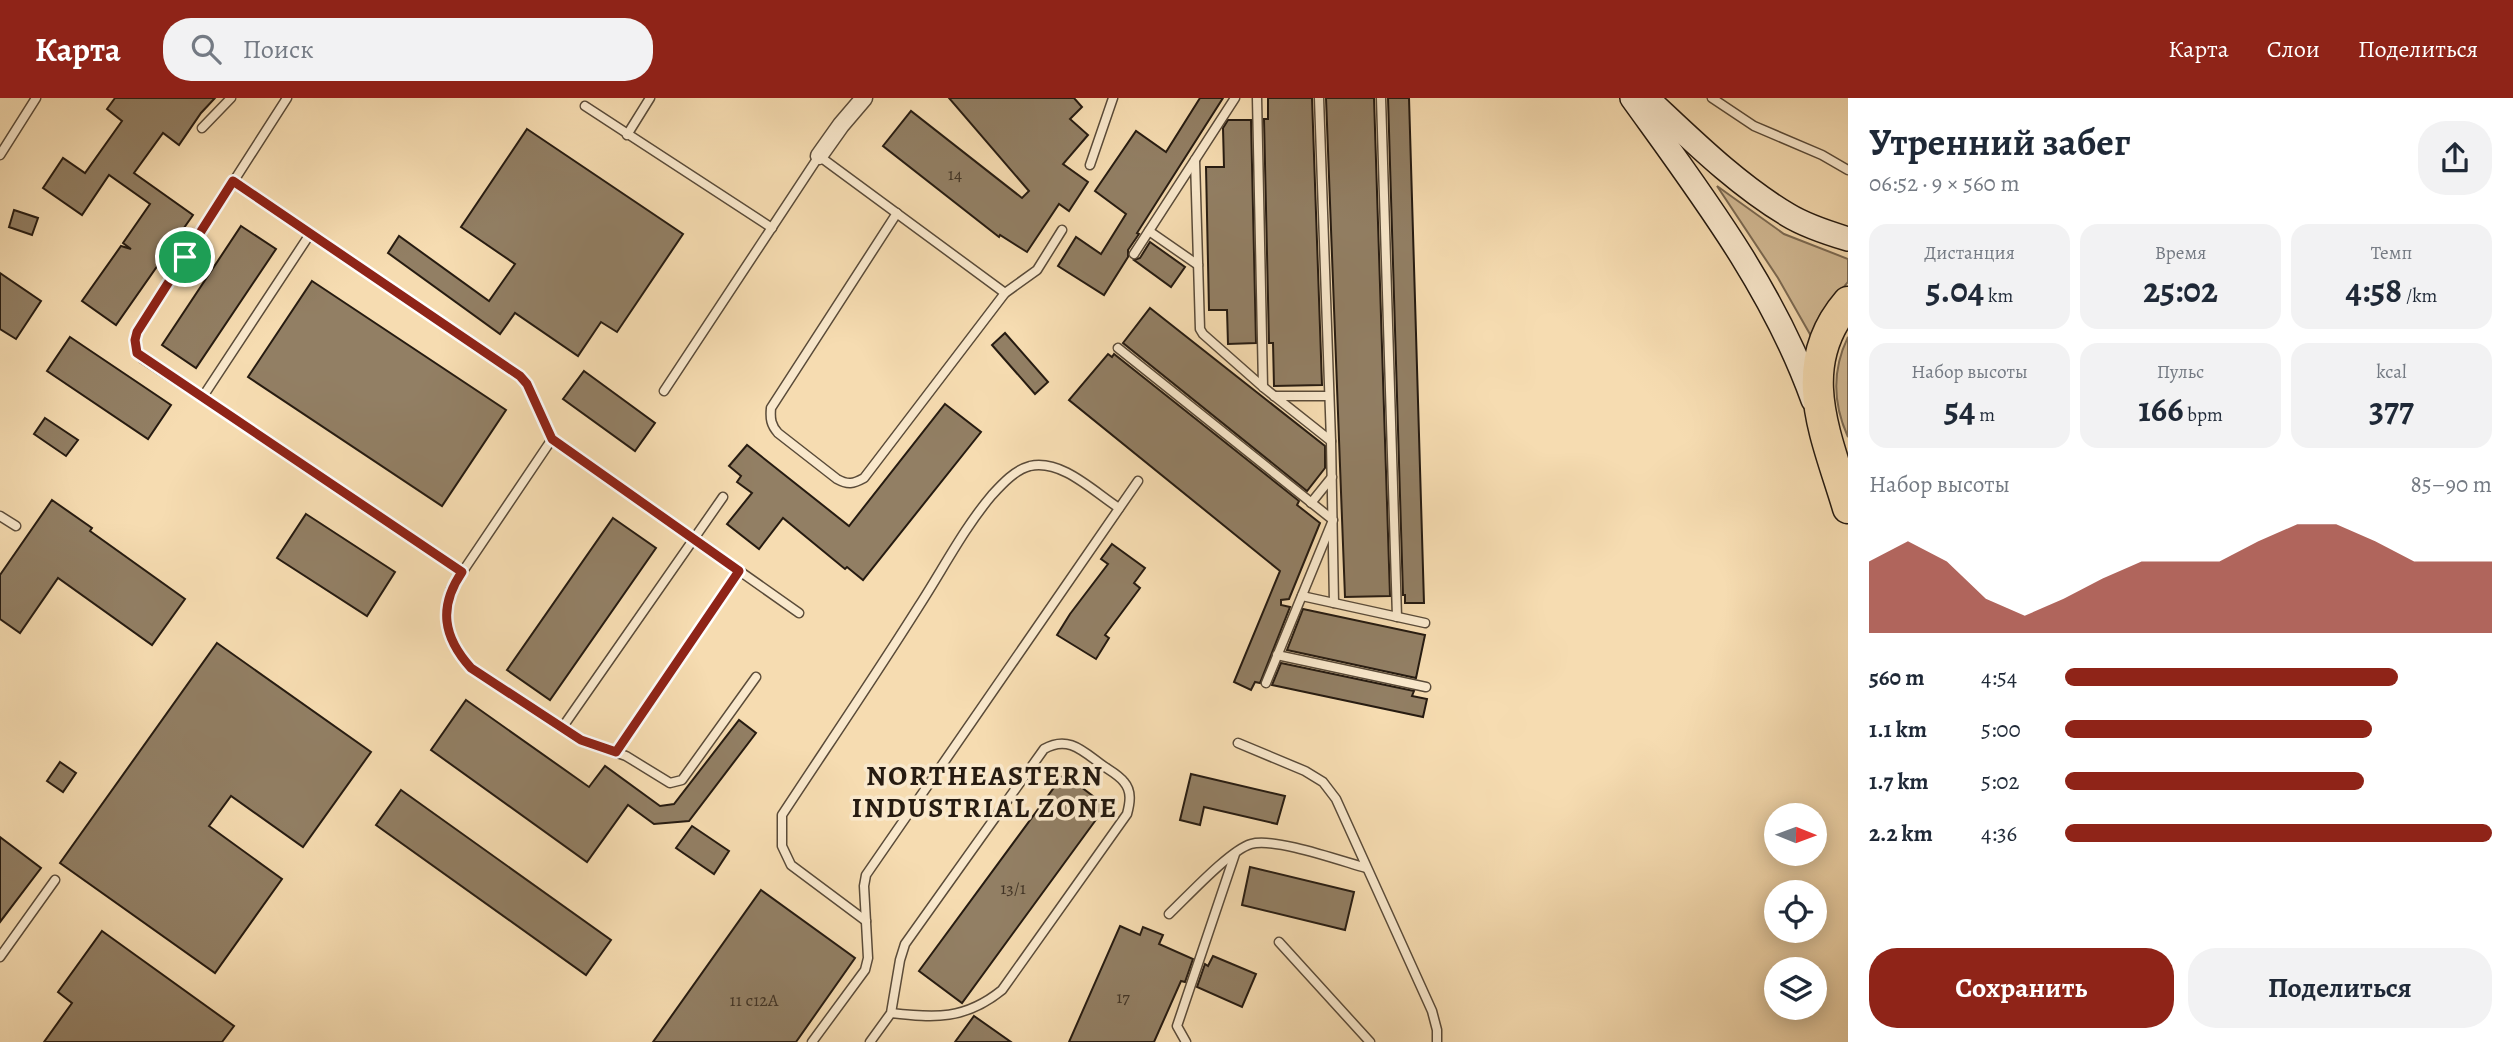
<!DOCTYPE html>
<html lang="ru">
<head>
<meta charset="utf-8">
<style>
	body { margin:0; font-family:Alegreya,serif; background:#f2f2f3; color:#1f2937; height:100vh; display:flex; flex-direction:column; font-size:26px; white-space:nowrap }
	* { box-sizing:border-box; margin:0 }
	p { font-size:23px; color:#747a83 }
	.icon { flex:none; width:38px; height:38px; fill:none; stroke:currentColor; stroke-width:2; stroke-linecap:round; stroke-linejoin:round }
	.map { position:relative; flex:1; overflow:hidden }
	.side { display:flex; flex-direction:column; background:#fff; width:665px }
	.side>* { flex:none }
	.needle { width:46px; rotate:91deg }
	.tools { position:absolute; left:1764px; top:705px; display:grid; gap:14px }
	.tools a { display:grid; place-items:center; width:63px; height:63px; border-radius:50%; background:#fff; box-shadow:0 4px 18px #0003; font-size:35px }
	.pin { position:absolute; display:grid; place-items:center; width:60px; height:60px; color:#fff; margin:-30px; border:4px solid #fff; border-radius:50%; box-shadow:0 2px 7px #0007 }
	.round { display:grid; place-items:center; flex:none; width:74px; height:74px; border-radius:28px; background:#f2f2f3 }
	.overview { display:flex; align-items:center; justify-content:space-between; height:119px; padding:0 21px }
	h1 { font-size:38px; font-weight:700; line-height:52px }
	.figures { display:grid; grid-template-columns:repeat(3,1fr); gap:10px; height:119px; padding:7px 21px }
	.figures div { display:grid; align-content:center; border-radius:18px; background:#f2f2f3; text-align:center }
	.figures b { font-size:35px; font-weight:700 }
	.figures small { font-size:19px; font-weight:400 }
	.figures p { font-size:19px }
	.chart { height:196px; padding:14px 21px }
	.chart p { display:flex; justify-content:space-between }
	.chart svg { width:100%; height:126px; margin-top:7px; fill:#8f2418; opacity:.7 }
	.button { display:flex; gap:14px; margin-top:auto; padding:14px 21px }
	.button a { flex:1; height:80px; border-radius:28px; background:#8f2418; color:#fff; font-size:28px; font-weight:700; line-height:80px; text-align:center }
	.button a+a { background:#f2f2f3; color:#1f2937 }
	ul { padding:0 21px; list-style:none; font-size:23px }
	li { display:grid; grid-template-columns:112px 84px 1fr; align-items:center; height:52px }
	li i { height:18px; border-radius:9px; background:#8f2418 }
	header { display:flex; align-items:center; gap:42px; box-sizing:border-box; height:98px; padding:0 35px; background:#8f2418; color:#fff }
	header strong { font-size:33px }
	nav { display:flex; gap:38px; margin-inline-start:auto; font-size:24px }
	.search { width:490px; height:63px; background:#f2f2f3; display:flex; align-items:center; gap:18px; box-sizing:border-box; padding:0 24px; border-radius:28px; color:#747a83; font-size:26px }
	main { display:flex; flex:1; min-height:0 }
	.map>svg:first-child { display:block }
</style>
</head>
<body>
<header>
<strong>Карта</strong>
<div class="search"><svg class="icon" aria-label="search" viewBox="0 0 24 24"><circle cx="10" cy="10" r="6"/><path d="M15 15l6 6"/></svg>Поиск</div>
<nav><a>Карта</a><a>Слои</a><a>Поделиться</a></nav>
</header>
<main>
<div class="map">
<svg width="1848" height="944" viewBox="0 0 1848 944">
	<rect width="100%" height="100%" fill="#f6dcb1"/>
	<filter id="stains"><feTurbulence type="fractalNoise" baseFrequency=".00286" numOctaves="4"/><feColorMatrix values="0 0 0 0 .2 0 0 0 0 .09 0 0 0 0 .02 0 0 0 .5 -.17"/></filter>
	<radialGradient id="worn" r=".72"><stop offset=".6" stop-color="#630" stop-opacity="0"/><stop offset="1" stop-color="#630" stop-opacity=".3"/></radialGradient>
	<!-- green -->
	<g fill="#d3bb96" stroke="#7c6b54" stroke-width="2">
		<polygon points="1717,88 1784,136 1848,161 1848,184 1820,217 1811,238 1778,180"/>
		<path d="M1848,239v100c-15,-33 -16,-67 0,-100z"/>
	</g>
	<!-- building -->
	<g fill="#927f64" stroke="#261b11" stroke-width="2">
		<polygon points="115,0 215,0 201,15 179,47 163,35 134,75 193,117 116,227 82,203 121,148 131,151 123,145 150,106 109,77 82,117 43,90 63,60 85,75 122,23 107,11"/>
		<polygon points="949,0 1074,0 1082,9 1070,21 1088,37 1063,66 1088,84 1069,113 1059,106 1027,154 1000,137 999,139 883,48 911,13 1022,100 1029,93"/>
		<polygon points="1200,0 1223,0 1137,135 1139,136 1128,152 1128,159 1104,197 1058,168 1076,139 1101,156 1126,116 1095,93 1136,33 1166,54"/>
		<polygon points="1268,0 1312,0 1322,287 1274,288 1273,245 1269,245 1264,21 1268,21"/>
		<polygon points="1326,0 1374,0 1390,498 1345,499"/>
		<polygon points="1388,0 1409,0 1424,505 1405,505 1405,497 1403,497"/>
		<polygon points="1228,22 1251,22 1256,245 1228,246 1227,212 1209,212 1206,69 1224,69 1223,30"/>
		<polygon points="527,31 683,136 617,234 601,224 578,258 515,215 500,236 388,155 399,138 489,203 515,166 461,129"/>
		<polygon points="14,112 38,120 32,137 9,129"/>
		<polygon points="241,128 276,151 196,270 162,247"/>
		<polygon points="1150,144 1185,169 1171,189 1134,162 1140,160"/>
		<polygon points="0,175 41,203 16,241 0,231"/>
		<polygon points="312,183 506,312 442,408 248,279"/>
		<polygon points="1150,210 1325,348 1325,370 1307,393 1123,245"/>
		<polygon points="1005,235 1048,284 1035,296 992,247"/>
		<polygon points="70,239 171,307 148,341 47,273"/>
		<polygon points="1108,256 1112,259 1114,256 1299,403 1297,407 1320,425 1289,501 1281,502 1281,507 1290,509 1260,585 1255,584 1251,592 1234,584 1280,473 1069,302"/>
		<polygon points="584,273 655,325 635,353 563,301"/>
		<polygon points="945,306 981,334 863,482 847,469 845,471 783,420 759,451 727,426 752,395 737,384 741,378 729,368 747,347 849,428"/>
		<polygon points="45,320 78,342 66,358 34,336"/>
		<polygon points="52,402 92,430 90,433 185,501 152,547 58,480 20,535 0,521 0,477"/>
		<polygon points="306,416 395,474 367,518 277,460"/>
		<polygon points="613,420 656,450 550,602 507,572"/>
		<polygon points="1112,446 1145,470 1134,485 1140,490 1105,537 1109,540 1096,561 1057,537 1070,516 1108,466 1101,461"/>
		<polygon points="1303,511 1425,537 1416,580 1287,552"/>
		<polygon points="217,545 371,654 303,749 231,698 209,728 282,781 215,875 60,765"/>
		<polygon points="1281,565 1414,593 1412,598 1427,601 1423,619 1272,587"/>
		<polygon points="466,602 589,689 605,668 660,708 674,706 739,622 756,635 689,723 654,726 628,707 587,764 431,652"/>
		<polygon points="60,664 76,675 63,694 47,683"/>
		<polygon points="1064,676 1106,708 962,905 919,873"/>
		<polygon points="1191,676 1285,698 1277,726 1204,709 1200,727 1180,722"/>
		<polygon points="401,692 611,842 586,877 376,727"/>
		<polygon points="692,728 729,753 714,776 676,750"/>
		<polygon points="0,739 41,770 0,824"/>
		<polygon points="1250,769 1354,794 1345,832 1242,807"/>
		<polygon points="761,792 855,860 796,944 653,944"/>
		<polygon points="1120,828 1140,837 1143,829 1163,837 1159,846 1193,861 1185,884 1181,883 1154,944 1069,944"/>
		<polygon points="102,833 234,928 222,944 44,944 72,905 58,894"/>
		<polygon points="1213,858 1256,876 1242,909 1197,889 1205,866 1208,868"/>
		<polygon points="974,918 1011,944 955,944"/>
	</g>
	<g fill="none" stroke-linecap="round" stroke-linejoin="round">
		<defs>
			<g id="lane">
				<polyline points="1257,0 1263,289"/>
				<polyline points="1319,0 1331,343"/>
				<polyline points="1381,0 1397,519"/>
				<polyline points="1712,0 1754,28 1822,57 1848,72"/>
				<polyline points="585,8 772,130"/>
				<polyline points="202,30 231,0"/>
				<polyline points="627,37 650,0"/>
				<polyline points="0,57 36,0"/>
				<polyline points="1195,62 1200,231 1203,236 1263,289 1331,343 1334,505"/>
				<polyline points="1090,67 1113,0"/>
				<polyline points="233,83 520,278 527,286 552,341 799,515"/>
				<path d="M897,115l-126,195c-1,11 0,17 7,25l59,46c11,6 16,5 27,-1l141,-185 32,-23 25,-40"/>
				<polyline points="1149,133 1198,167"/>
				<polyline points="310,136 202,300 462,474"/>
				<polyline points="1134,156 1235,0"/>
				<polyline points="1118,250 1333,422 1266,585"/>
				<polyline points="664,293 819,58 1005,195"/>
				<polyline points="1274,298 1329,298"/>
				<path d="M202,300l-59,-39c-8,-9 -9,-16 -6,-27l150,-234"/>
				<path d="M552,341l-101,150c-10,30 -1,56 20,79l110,72 45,16 44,27 12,-3 74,-103"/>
				<polyline points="1311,405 1332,379"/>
				<polyline points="0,418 16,428"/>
				<polyline points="1302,498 1425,525"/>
				<polyline points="1277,557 1426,589"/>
				<polyline points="562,630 723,399"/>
				<polyline points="1238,645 1305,673 1323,684 1336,701 1432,913 1437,932 1437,944"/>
				<polyline points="616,654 739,473"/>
				<path d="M1169,816c18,-17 61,-64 82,-70 23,-7 90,17 115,24"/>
				<path d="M866,823l-75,-56 -9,-19v-31c46,-70 93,-139 137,-209 24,-37 45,-78 73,-111 11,-12 23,-25 38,-29 32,-7 64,26 89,42"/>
				<polyline points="1279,844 1370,944"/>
				<polyline points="0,859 55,782"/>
				<polyline points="812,944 865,872 868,860 864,788 866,777 1138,383"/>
				<path d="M870,944l21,-29 9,-53 5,-16 139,-195c24,-14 39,2 58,16 7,5 17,10 22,17 8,9 6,21 3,32l-125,176c-37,30 -67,28 -111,23"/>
				<polyline points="1186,944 1177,928 1235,756"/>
			</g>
			<polyline id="street" points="819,58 841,27 864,0"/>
			<g id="secondary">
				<path d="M1632,0c69,96 141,190 181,302"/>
				<path d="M1647,0c44,41 89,86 141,117 18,11 40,18 60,24"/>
			</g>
			<path id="highway" d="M1848,204c-56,65 -21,135 0,206"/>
		</defs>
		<!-- lane casing -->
		<use href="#lane" stroke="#5a4b39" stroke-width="11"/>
		<!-- street casing -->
		<use href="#street" stroke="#5a4b39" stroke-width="19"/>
		<!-- secondary casing -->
		<use href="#secondary" stroke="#261b11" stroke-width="26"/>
		<!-- highway casing -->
		<use href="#highway" stroke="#261b11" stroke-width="33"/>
		<!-- lane -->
		<use href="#lane" stroke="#f9e8cc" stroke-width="8"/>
		<!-- street -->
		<use href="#street" stroke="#f9e8cc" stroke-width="16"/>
		<!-- secondary -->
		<use href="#secondary" stroke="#f9e8cc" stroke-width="23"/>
		<!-- highway -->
		<use href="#highway" stroke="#f6dcb1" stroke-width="30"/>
	</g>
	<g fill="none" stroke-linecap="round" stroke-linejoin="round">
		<defs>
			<path id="route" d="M233,83l287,195 7,8 25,55 187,132 -123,181 -35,-12 -110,-72c-28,-31 -33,-61 -9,-96l-325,-219 -2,-13 2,-8z"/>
		</defs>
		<!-- route casing -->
		<use href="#route" stroke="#fff" stroke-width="14"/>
		<!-- route -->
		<use href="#route" stroke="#8f2418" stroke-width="9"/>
	</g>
	<g text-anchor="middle" stroke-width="7" stroke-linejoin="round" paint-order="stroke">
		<!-- number labels -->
		<g font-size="18" fill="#413426">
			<text x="955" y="82">14</text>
			<text x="1013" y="796">13/1</text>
			<text x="1123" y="905">17</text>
			<text x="754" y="908">11 с12А</text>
		</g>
		<!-- district labels -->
		<g font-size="28" font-weight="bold" letter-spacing="2" fill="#261b11" stroke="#f9e8cc">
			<text x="985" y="687">NORTHEASTERN<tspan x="985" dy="32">INDUSTRIAL ZONE</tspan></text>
		</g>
	</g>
	<rect width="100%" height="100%" filter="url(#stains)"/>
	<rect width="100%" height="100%" fill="url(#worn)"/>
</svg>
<div class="tools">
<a><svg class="needle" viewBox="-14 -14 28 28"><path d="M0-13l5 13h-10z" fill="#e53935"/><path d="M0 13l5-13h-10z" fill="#747a83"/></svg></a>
<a><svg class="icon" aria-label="locate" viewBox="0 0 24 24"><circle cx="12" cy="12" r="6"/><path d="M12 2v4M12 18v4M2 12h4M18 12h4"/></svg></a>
<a><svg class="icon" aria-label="layers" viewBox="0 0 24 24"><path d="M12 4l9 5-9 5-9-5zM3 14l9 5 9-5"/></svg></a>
</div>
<div class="pin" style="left:185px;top:159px;background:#1e9e55"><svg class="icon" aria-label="arrive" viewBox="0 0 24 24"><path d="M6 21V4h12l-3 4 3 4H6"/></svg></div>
</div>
<section class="side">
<div class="overview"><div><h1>Утренний забег</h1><p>06:52 · 9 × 560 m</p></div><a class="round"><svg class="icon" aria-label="share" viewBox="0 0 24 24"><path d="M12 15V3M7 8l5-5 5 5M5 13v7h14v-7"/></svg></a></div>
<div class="figures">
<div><p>Дистанция</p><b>5.04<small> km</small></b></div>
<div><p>Время</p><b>25:02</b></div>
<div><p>Темп</p><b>4:58<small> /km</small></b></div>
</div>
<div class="figures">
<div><p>Набор высоты</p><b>54<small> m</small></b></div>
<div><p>Пульс</p><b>166<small> bpm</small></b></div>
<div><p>kcal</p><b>377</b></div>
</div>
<div class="chart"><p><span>Набор высоты</span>85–90 m</p>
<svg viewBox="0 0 160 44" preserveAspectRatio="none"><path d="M0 44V19L10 12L20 19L30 32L40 38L50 32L60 25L70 19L80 19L90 19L100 12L110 6L120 6L130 12L140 19L150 19L160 19V44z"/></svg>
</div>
<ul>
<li><b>560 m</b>4:54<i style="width:78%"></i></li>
<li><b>1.1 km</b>5:00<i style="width:72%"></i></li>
<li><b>1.7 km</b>5:02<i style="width:70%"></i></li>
<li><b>2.2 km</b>4:36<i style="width:100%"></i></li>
</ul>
<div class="button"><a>Сохранить</a><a>Поделиться</a></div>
</section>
</main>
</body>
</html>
